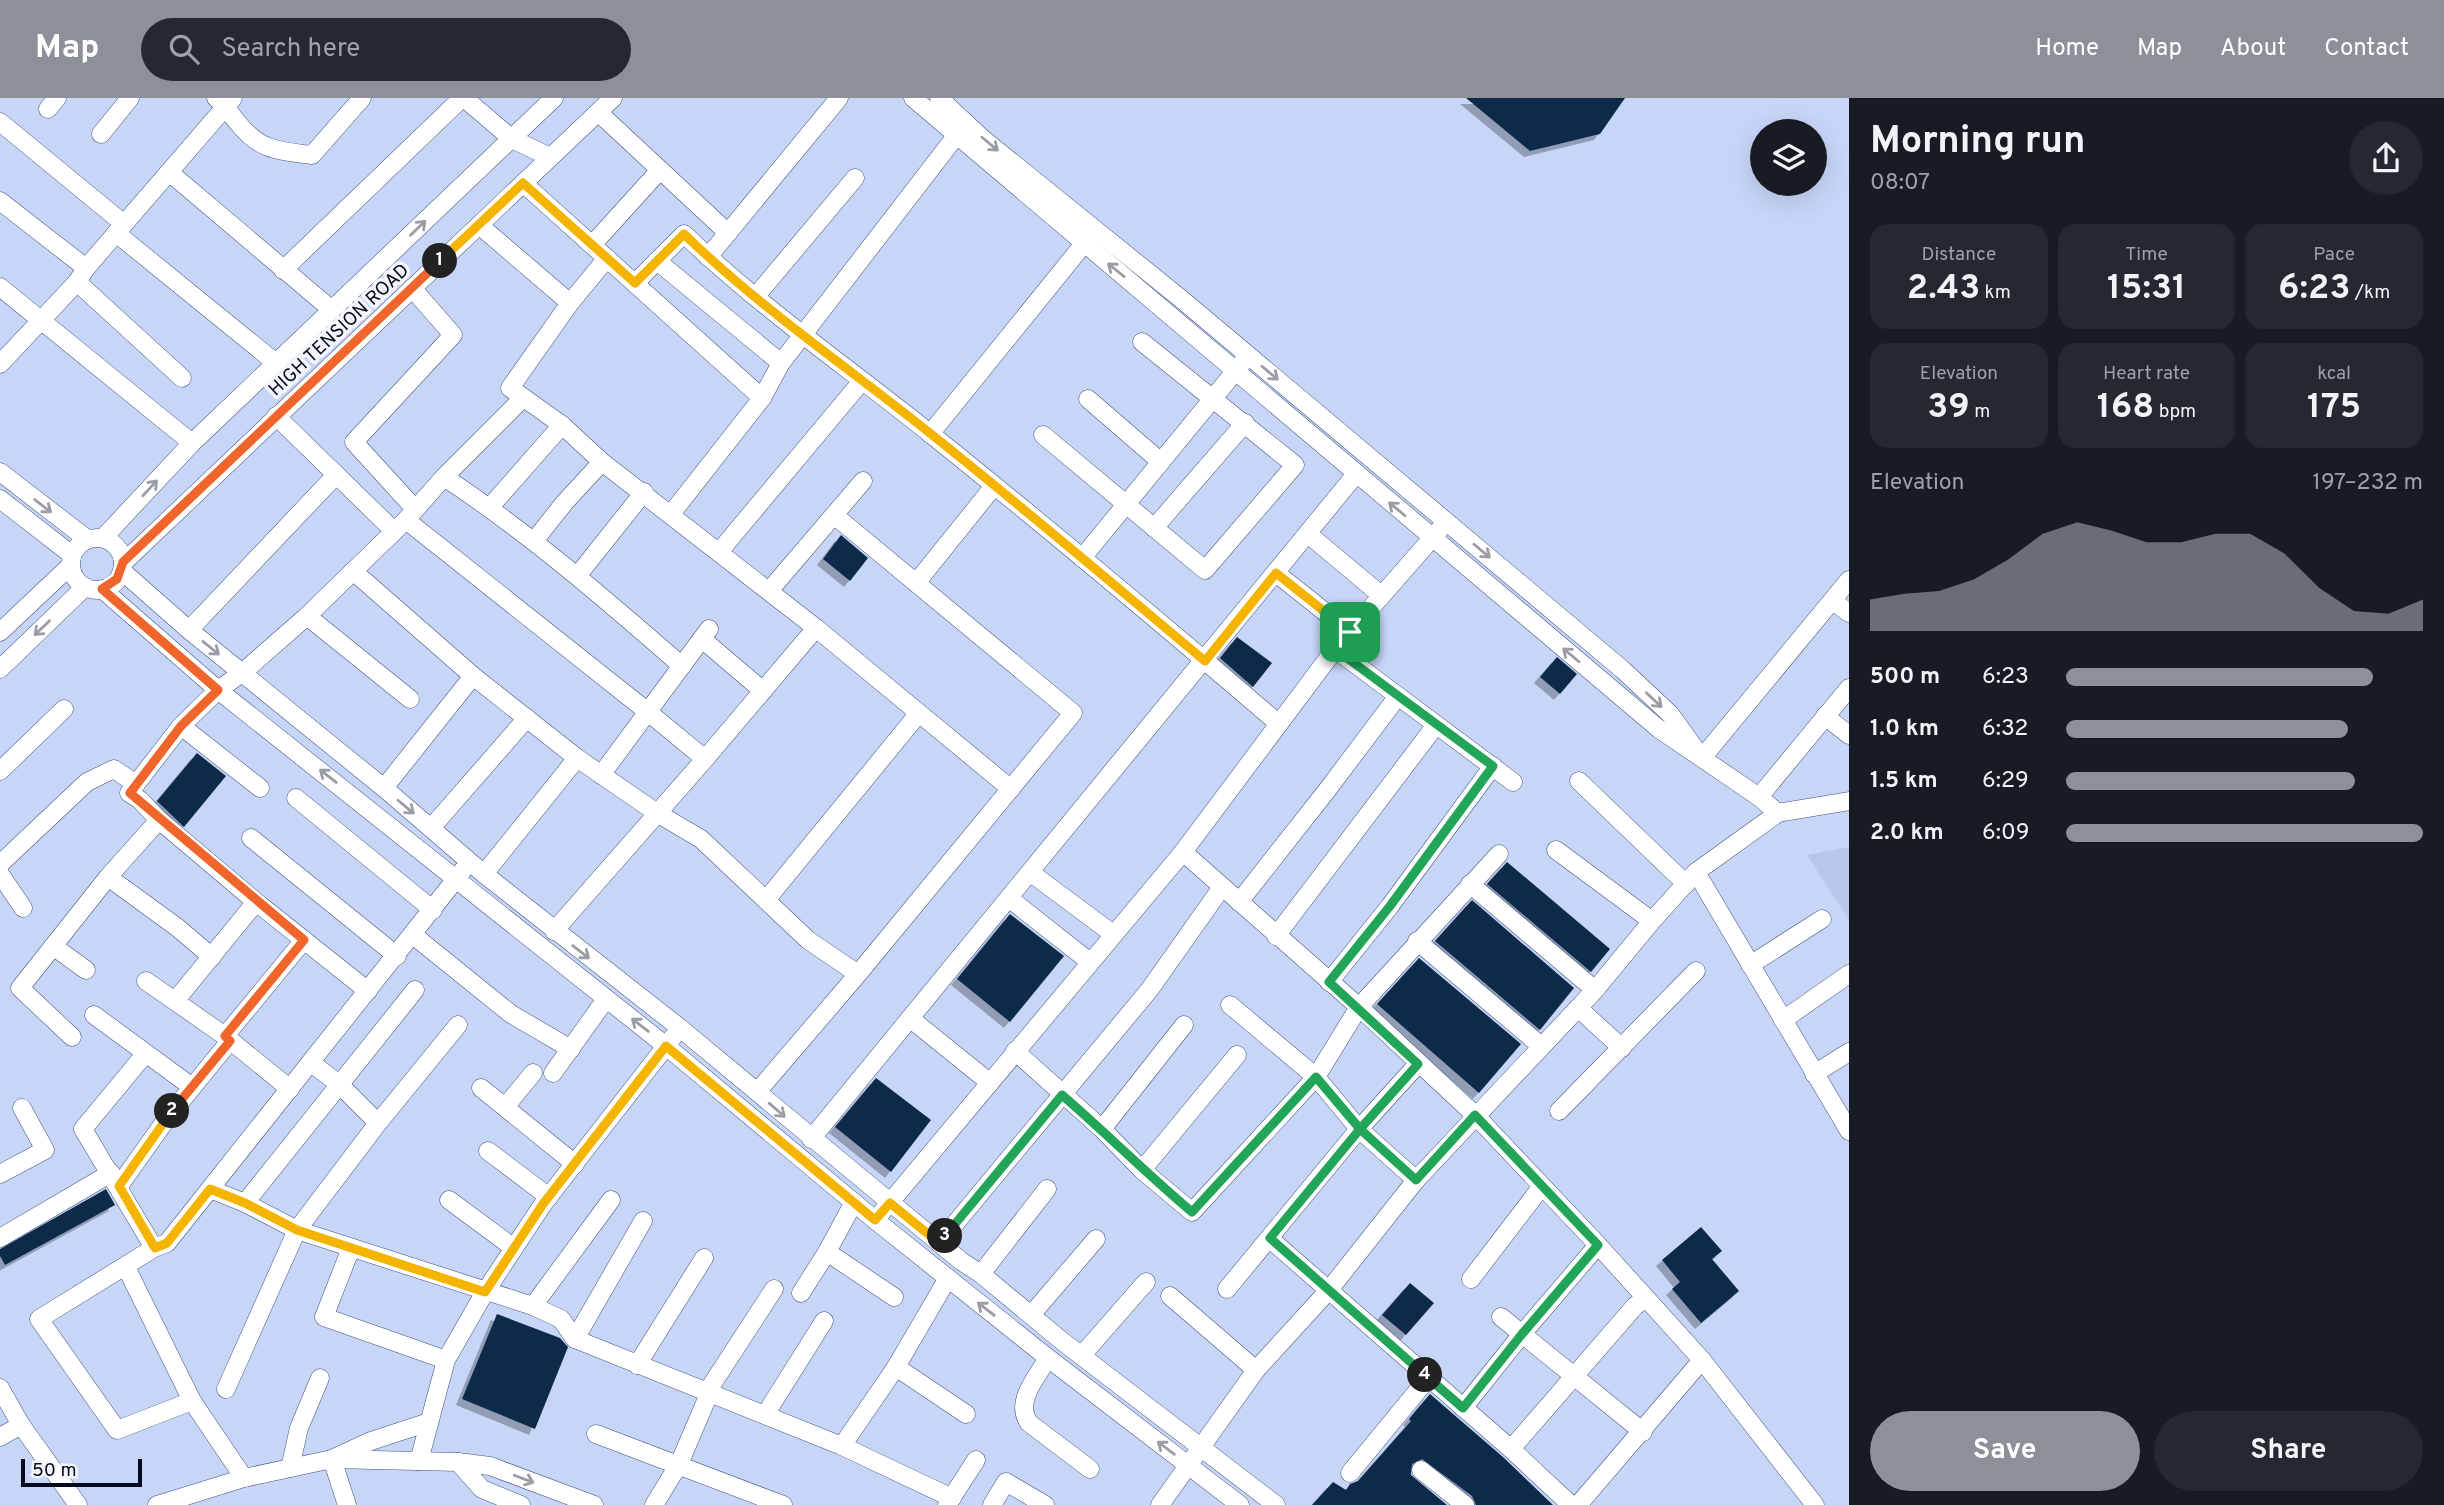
<!DOCTYPE html>
<html lang="en">
<head>
<meta charset="utf-8">
<style>
	body { margin:0; font-family:Overpass,sans-serif; background:#242831; color:#f1f3f6; height:100vh; display:flex; flex-direction:column; font-size:26px; white-space:nowrap }
	* { box-sizing:border-box; margin:0 }
	p { font-size:23px; color:#9ea1a6 }
	.icon { flex:none; width:38px; height:38px; fill:none; stroke:currentColor; stroke-width:2; stroke-linecap:round; stroke-linejoin:round }
	.map { position:relative; flex:1; overflow:hidden }
	.drawer { display:flex; flex-direction:column; background:#171b24; width:595px }
	.drawer>* { flex:none }
	.buttons { position:absolute; left:1750px; top:21px; display:grid; gap:14px }
	.buttons a { display:grid; place-items:center; width:77px; height:77px; border-radius:50%; background:#171b24; box-shadow:0 7px 28px #0002; font-size:35px }
	.scale { position:absolute; left:21px; bottom:18px; width:121px; box-sizing:border-box; padding-left:7px; border:4px solid #060b1d; border-top:0; font-size:19px; line-height:24px; white-space:nowrap; color:#060b1d; -webkit-text-stroke:5px #f4f6fc; paint-order:stroke }
	.pin { position:absolute; display:grid; place-items:center; width:60px; height:60px; color:#fff; margin:-30px; border-radius:14px; box-shadow:0 4px 10px #0006 }
	.km { position:absolute; width:35px; height:35px; margin:-18px; border-radius:50%; background:#222; color:#fff; font-size:19px; line-height:35px; text-align:center }
	.round { display:grid; place-items:center; flex:none; width:74px; height:74px; border-radius:37px; background:#242831 }
	.headline { display:flex; align-items:center; justify-content:space-between; height:119px; padding:0 21px }
	h1 { font-size:38px; font-weight:700; line-height:52px }
	.stats { display:grid; grid-template-columns:repeat(3,1fr); gap:10px; height:119px; padding:7px 21px }
	.stats div { display:grid; align-content:center; border-radius:18px; background:#242831; text-align:center }
	.stats b { font-size:35px; font-weight:700 }
	.stats small { font-size:19px; font-weight:400 }
	.stats p { font-size:19px }
	.chart { height:196px; padding:14px 21px }
	.chart p { display:flex; justify-content:space-between }
	.chart svg { width:100%; height:126px; margin-top:7px; fill:#8c9099; opacity:.7 }
	.cta { display:flex; gap:14px; margin-top:auto; padding:14px 21px }
	.cta a { flex:1; height:80px; border-radius:42px; background:#8c9099; color:#fff; font-size:28px; font-weight:700; line-height:80px; text-align:center }
	.cta a+a { background:#242831; color:#f1f3f6 }
	ul { padding:0 21px; list-style:none; font-size:23px }
	li { display:grid; grid-template-columns:112px 84px 1fr; align-items:center; height:52px }
	li i { height:18px; border-radius:9px; background:#8c9099 }
	header { display:flex; align-items:center; gap:42px; box-sizing:border-box; height:98px; padding:0 35px; background:#8c9099; color:#fff }
	header strong { font-size:33px }
	nav { display:flex; gap:38px; margin-inline-start:auto; font-size:24px }
	.search { width:490px; height:63px; background:#242831; display:flex; align-items:center; gap:18px; box-sizing:border-box; padding:0 24px; border-radius:38px; color:#9ea1a6; font-size:26px }
	main { display:flex; flex:1; min-height:0 }
	.map>svg:first-child { display:block }
</style>
</head>
<body>
<header>
<strong>Map</strong>
<div class="search"><svg class="icon" aria-label="search" viewBox="0 0 24 24"><circle cx="10" cy="10" r="6"/><path d="M15 15l6 6"/></svg>Search here</div>
<nav><a>Home</a><a>Map</a><a>About</a><a>Contact</a></nav>
</header>
<main>
<div class="map">
<svg width="1849" height="1407" viewBox="0 0 1849 1407">
	<defs>
		<filter id="shadow"><feDropShadow dx="-6" dy="6" stdDeviation="0" flood-color="#0004"/></filter>
	</defs>
	<rect width="100%" height="100%" fill="#c7d5f7"/>
	<!-- built -->
	<polygon fill="#b8c6eb" points="1849,749 1849,822 1807,757"/>
	<!-- building -->
	<g fill="#0a2c49" filter="url(#shadow)">
		<polygon points="1466,0 1625,0 1600,36 1530,53"/>
		<polygon points="841,437 868,460 850,483 823,461"/>
		<polygon points="1237,539 1272,565 1253,589 1220,560"/>
		<polygon points="1557,559 1577,576 1560,596 1540,579"/>
		<polygon points="197,655 226,678 184,729 157,703"/>
		<polygon points="1507,764 1610,851 1591,874 1487,786"/>
		<polygon points="1472,802 1574,890 1540,932 1435,843"/>
		<polygon points="1010,816 1064,858 1010,924 957,881"/>
		<polygon points="1419,860 1521,946 1479,995 1377,906"/>
		<polygon points="876,980 931,1022 891,1074 835,1029"/>
		<polygon points="106,1091 115,1107 5,1167 0,1158 0,1151"/>
		<polygon points="1701,1129 1722,1153 1712,1161 1739,1193 1701,1225 1672,1191 1680,1184 1662,1162"/>
		<polygon points="1410,1185 1434,1205 1406,1237 1382,1217"/>
		<polygon points="497,1216 560,1240 568,1249 535,1331 462,1301"/>
		<polygon points="1430,1296 1503,1359 1553,1407 1476,1407 1472,1398 1422,1361 1412,1366 1411,1377 1447,1407 1312,1407 1333,1384 1346,1392 1350,1386 1358,1383 1411,1323 1409,1321"/>
	</g>
	<g fill="none" stroke-linecap="round" stroke-linejoin="round">
		<defs>
			<g id="minor">
				<path d="M216,0c9,7 14,16 22,25 22,28 41,28 74,32l50,-57"/>
				<polyline points="464,0 512,41 550,59"/>
				<polyline points="913,0 1659,631 1759,699 1778,715"/>
				<polyline points="939,0 983,41 1180,200 1623,572 1670,616 1694,649"/>
				<polyline points="48,11 57,0"/>
				<polyline points="598,14 728,135"/>
				<polyline points="0,24 124,126"/>
				<polyline points="101,36 130,0"/>
				<polyline points="169,74 332,212"/>
				<polyline points="523,85 762,300 781,265 956,38"/>
				<polyline points="0,103 86,170"/>
				<polyline points="479,127 570,205"/>
				<polyline points="116,135 276,265"/>
				<polyline points="592,147 660,72"/>
				<polyline points="708,159 839,0"/>
				<polyline points="607,160 570,205 510,290 562,327 602,364 816,530 1011,691"/>
				<polyline points="657,163 781,265"/>
				<polyline points="283,172 462,0"/>
				<polyline points="77,184 182,280"/>
				<path d="M635,185l49,-49c77,74 165,134 248,201 117,94 233,191 347,289"/>
				<polyline points="0,189 192,345"/>
				<polyline points="412,190 453,237 354,344 415,411"/>
				<polyline points="756,198 855,80"/>
				<polyline points="0,266 77,184 86,170 233,0"/>
				<polyline points="1088,301 1161,364"/>
				<polyline points="276,318 394,433"/>
				<polyline points="930,336 1091,137"/>
				<polyline points="1043,337 1205,472 1295,367 1142,244"/>
				<polyline points="0,374 87,441"/>
				<path d="M444,379c85,56 161,122 238,189"/>
				<polyline points="0,401 72,457"/>
				<polyline points="490,409 562,327"/>
				<polyline points="671,416 762,300"/>
				<polyline points="406,422 648,614 705,661"/>
				<polyline points="1154,430 1245,325"/>
				<polyline points="1308,436 1381,497"/>
				<circle cx="97" cy="466" r="26"/>
				<polyline points="103,440 192,345 554,0"/>
				<polyline points="534,443 565,404 602,364"/>
				<polyline points="719,454 862,283"/>
				<polyline points="1082,460 1242,265"/>
				<polyline points="123,465 613,0"/>
				<polyline points="122,473 189,532 384,690 484,776 680,930 961,1163 981,1176 1062,1243 1276,1407"/>
				<polyline points="353,473 473,578 577,660 657,715 701,741 808,842 858,876"/>
				<polyline points="1276,475 1350,534"/>
				<polyline points="578,477 644,394"/>
				<polyline points="916,485 994,388"/>
				<polyline points="102,491 218,592 666,948 875,1122 1048,1260 1240,1407"/>
				<polyline points="769,493 863,383"/>
				<polyline points="1833,503 1849,515"/>
				<polyline points="307,518 410,601"/>
				<polyline points="189,532 336,377"/>
				<polyline points="0,534 70,468"/>
				<polyline points="702,541 763,593"/>
				<polyline points="1335,551 1513,684"/>
				<polyline points="0,571 85,489"/>
				<polyline points="1825,618 1849,637"/>
				<polyline points="181,628 260,690"/>
				<polyline points="1702,660 1849,482"/>
				<polyline points="0,673 64,611"/>
				<polyline points="601,677 709,531"/>
				<polyline points="1579,683 1686,786"/>
				<polyline points="384,690 473,578"/>
				<polyline points="1759,699 1849,590"/>
				<polyline points="296,700 433,812"/>
				<polyline points="431,730 527,620"/>
				<polyline points="251,740 397,858"/>
				<polyline points="1556,752 1652,823"/>
				<polyline points="1183,754 1359,909 1475,1017 1598,1147 1702,1262 1815,1407"/>
				<polyline points="0,766 87,684 114,671 136,686"/>
				<polyline points="1696,774 1849,1033"/>
				<polyline points="1031,775 1113,836"/>
				<polyline points="0,776 23,810"/>
				<polyline points="484,776 577,660"/>
				<polyline points="108,779 178,830 212,859"/>
				<polyline points="1470,786 1595,892"/>
				<polyline points="1010,801 1090,864"/>
				<polyline points="766,802 919,615"/>
				<polyline points="1239,804 1328,691 1398,598"/>
				<polyline points="554,833 705,661 816,530"/>
				<polyline points="413,837 511,916 571,951"/>
				<polyline points="1276,838 1436,627"/>
				<polyline points="1417,843 1541,948"/>
				<polyline points="53,848 86,872"/>
				<polyline points="1750,867 1822,821"/>
				<polyline points="146,883 225,938 290,991"/>
				<polyline points="1329,884 1390,808 1493,668"/>
				<polyline points="368,893 256,804 159,722 140,702 129,695 181,628 218,592 242,575 307,518 406,422 444,379 523,300"/>
				<polyline points="175,903 256,804"/>
				<polyline points="1230,907 1316,979 1359,1031 1416,1082"/>
				<polyline points="1578,910 1622,950"/>
				<polyline points="94,917 192,989"/>
				<polyline points="911,921 989,984"/>
				<polyline points="1783,922 1849,876"/>
				<polyline points="225,938 304,842"/>
				<polyline points="72,939 20,890 108,779 159,722"/>
				<polyline points="1015,953 1102,1031 1142,1072 1192,1114 1316,979 1359,909 1499,756"/>
				<polyline points="145,956 83,1031 154,1150"/>
				<polyline points="311,965 339,986 378,1025"/>
				<polyline points="553,975 606,901"/>
				<polyline points="1814,976 1849,954"/>
				<polyline points="481,990 575,1066"/>
				<polyline points="757,994 858,876 1073,615 834,417"/>
				<polyline points="505,1009 533,975"/>
				<polyline points="1559,1013 1696,873"/>
				<polyline points="1102,1031 1184,927"/>
				<polyline points="811,1041 1356,376"/>
				<polyline points="488,1053 549,1099"/>
				<polyline points="1142,1072 1237,957"/>
				<polyline points="0,1076 45,1052 22,1010"/>
				<polyline points="119,1088 168,1019 230,943"/>
				<polyline points="210,1091 245,1105 297,1132 533,1208 561,1221 575,1241 842,1348 896,1269 948,1180"/>
				<polyline points="449,1102 514,1150"/>
				<polyline points="245,1105 415,892"/>
				<polyline points="882,1114 1183,754 1335,551 1440,431"/>
				<polyline points="0,1140 111,1075"/>
				<polyline points="1270,1141 1511,1351 1571,1407"/>
				<polyline points="939,1145 1150,891 1222,789"/>
				<polyline points="351,1150 324,1219 446,1262"/>
				<polyline points="827,1154 894,1199"/>
				<polyline points="126,1169 192,1303 244,1380"/>
				<polyline points="981,1176 1047,1091"/>
				<polyline points="1471,1181 1542,1088"/>
				<polyline points="1227,1191 1359,1031 1418,966"/>
				<polyline points="801,1195 827,1154 854,1104"/>
				<polyline points="1170,1198 1256,1272"/>
				<polyline points="533,1208 611,1102"/>
				<polyline points="1031,1217 1096,1141"/>
				<polyline points="1501,1219 1643,1334"/>
				<polyline points="575,1241 643,1123"/>
				<polyline points="1082,1257 1146,1184"/>
				<path d="M1048,1260c-11,19 -34,44 -19,65l61,46"/>
				<polyline points="637,1267 704,1160"/>
				<polyline points="896,1269 966,1316"/>
				<polyline points="0,1290 21,1327 78,1407"/>
				<polyline points="226,1291 297,1132 378,1025 458,927"/>
				<polyline points="707,1294 774,1191"/>
				<polyline points="192,1303 117,1332 39,1221 154,1150 167,1145 463,772"/>
				<polyline points="1463,1310 1522,1236 1598,1147"/>
				<polyline points="765,1317 824,1223"/>
				<polyline points="596,1336 783,1407"/>
				<polyline points="0,1339 21,1327"/>
				<polyline points="842,1348 952,1400"/>
				<polyline points="1511,1351 1635,1208 1646,1200"/>
				<polyline points="419,1363 446,1262 485,1194 543,1106 673,939"/>
				<polyline points="458,1364 482,1391 521,1407"/>
				<polyline points="290,1370 299,1330 320,1280"/>
				<polyline points="1421,1372 1465,1407"/>
				<polyline points="1350,1375 1428,1280"/>
				<polyline points="157,1407 244,1380 332,1361 458,1364 490,1368 594,1407"/>
				<polyline points="347,1407 332,1361 371,1343 429,1324"/>
				<polyline points="654,1407 679,1366 709,1296"/>
				<polyline points="947,1407 976,1362"/>
				<polyline points="992,1407 1006,1384 1045,1407"/>
				<polyline points="1160,1407 1256,1272 1329,1192 1416,1082 1595,892 1652,823 1696,774 1778,715 1849,703"/>
				<polyline points="1578,1407 1702,1262"/>
			</g>
		</defs>
		<!-- minor casing -->
		<use href="#minor" stroke="#415282" stroke-width="19"/>
		<!-- minor -->
		<use href="#minor" stroke="#fff" stroke-width="18"/>
	</g>
	<!-- one-way arrows -->
	<defs><path id="oneway-shaft" d="M-6 0H5M1.5-3L5.5 0L1.5 3" fill="none" stroke-width="1.6" stroke-linecap="round" stroke-linejoin="round" transform="scale(1.75)"/></defs>
	<g stroke="#9b9da5">
		<use href="#oneway-shaft" transform="translate(990 46) rotate(40)"/>
		<use href="#oneway-shaft" transform="translate(418 130) rotate(-44)"/>
		<use href="#oneway-shaft" transform="translate(1116 172) rotate(-141)"/>
		<use href="#oneway-shaft" transform="translate(1270 275) rotate(40)"/>
		<use href="#oneway-shaft" transform="translate(150 390) rotate(-47)"/>
		<use href="#oneway-shaft" transform="translate(43 408) rotate(38)"/>
		<use href="#oneway-shaft" transform="translate(1397 411) rotate(-140)"/>
		<use href="#oneway-shaft" transform="translate(1482 453) rotate(40)"/>
		<use href="#oneway-shaft" transform="translate(42 530) rotate(136)"/>
		<use href="#oneway-shaft" transform="translate(211 550) rotate(39)"/>
		<use href="#oneway-shaft" transform="translate(1571 557) rotate(-140)"/>
		<use href="#oneway-shaft" transform="translate(1654 602) rotate(43)"/>
		<use href="#oneway-shaft" transform="translate(328 678) rotate(-142)"/>
		<use href="#oneway-shaft" transform="translate(406 709) rotate(40)"/>
		<use href="#oneway-shaft" transform="translate(581 854) rotate(38)"/>
		<use href="#oneway-shaft" transform="translate(640 927) rotate(-142)"/>
		<use href="#oneway-shaft" transform="translate(777 1012) rotate(41)"/>
		<use href="#oneway-shaft" transform="translate(986 1211) rotate(-142)"/>
		<use href="#oneway-shaft" transform="translate(1166 1350) rotate(-143)"/>
		<use href="#oneway-shaft" transform="translate(524 1381) rotate(21)"/>
	</g>
	<g fill="none" stroke-linecap="round" stroke-linejoin="round">
		<defs>
			<path id="split-1" d="M440,163l83,-78 112,100 49,-49c76,74 165,134 247,200 93,74 183,151 274,227l71,-88 74,59"/>
			<polyline id="split-2" points="172,1013 230,943 225,938 304,842 130,695 181,628 218,592 102,491 117,481 123,464 440,163"/>
			<polyline id="split-3" points="172,1013 119,1088 155,1150 167,1145 210,1091 245,1105 297,1132 485,1194 543,1106 666,948 875,1122 890,1105 939,1145 945,1138"/>
			<path id="split-4" d="M945,1138l117,-141c44,38 85,79 130,117l124,-135 44,52 56,51 59,-65 123,130 -76,89 -59,74 -38,-33"/>
			<polyline id="split-5" points="1350,534 1335,551 1493,668 1390,808 1329,884 1418,966 1360,1031 1270,1140 1425,1277"/>
		</defs>
		<!-- split-1 casing -->
		<use href="#split-1" stroke="#fff" stroke-width="14"/>
		<!-- split-2 casing -->
		<use href="#split-2" stroke="#fff" stroke-width="14"/>
		<!-- split-3 casing -->
		<use href="#split-3" stroke="#fff" stroke-width="14"/>
		<!-- split-4 casing -->
		<use href="#split-4" stroke="#fff" stroke-width="14"/>
		<!-- split-5 casing -->
		<use href="#split-5" stroke="#fff" stroke-width="14"/>
		<!-- split-1 -->
		<use href="#split-1" stroke="#f5b400" stroke-width="9"/>
		<!-- split-2 -->
		<use href="#split-2" stroke="#f0652b" stroke-width="9"/>
		<!-- split-3 -->
		<use href="#split-3" stroke="#f5b400" stroke-width="9"/>
		<!-- split-4 -->
		<use href="#split-4" stroke="#22a559" stroke-width="9"/>
		<!-- split-5 -->
		<use href="#split-5" stroke="#22a559" stroke-width="9"/>
	</g>
	<g text-anchor="middle" stroke-width="7" stroke-linejoin="round" paint-order="stroke">
		<!-- street labels -->
		<g font-size="19" fill="#060b1d" stroke="#f4f6fc">
			<text transform="translate(338 231) rotate(-43)" y="7">HIGH TENSION ROAD</text>
		</g>
	</g>
</svg>
<div class="buttons">
<a><svg class="icon" aria-label="layers" viewBox="0 0 24 24"><path d="M12 4l9 5-9 5-9-5zM3 14l9 5 9-5"/></svg></a>
</div>
<div class="scale">50 m</div>
<div class="pin" style="left:1350px;top:534px;background:#1e9e55"><svg class="icon" aria-label="arrive" viewBox="0 0 24 24"><path d="M6 21V4h12l-3 4 3 4H6"/></svg></div>
<b class="km" style="left:440px;top:163px">1</b>
<b class="km" style="left:172px;top:1013px">2</b>
<b class="km" style="left:945px;top:1138px">3</b>
<b class="km" style="left:1425px;top:1277px">4</b>
</div>
<section class="drawer">
<div class="headline"><div><h1>Morning run</h1><p>08:07</p></div><a class="round"><svg class="icon" aria-label="share" viewBox="0 0 24 24"><path d="M12 15V3M7 8l5-5 5 5M5 13v7h14v-7"/></svg></a></div>
<div class="stats">
<div><p>Distance</p><b>2.43<small> km</small></b></div>
<div><p>Time</p><b>15:31</b></div>
<div><p>Pace</p><b>6:23<small> /km</small></b></div>
</div>
<div class="stats">
<div><p>Elevation</p><b>39<small> m</small></b></div>
<div><p>Heart rate</p><b>168<small> bpm</small></b></div>
<div><p>kcal</p><b>175</b></div>
</div>
<div class="chart"><p><span>Elevation</span>197–232 m</p>
<svg viewBox="0 0 160 44" preserveAspectRatio="none"><path d="M0 44V33L10 31L20 30L30 26L40 19L50 10L60 6L70 9L80 13L90 13L100 10L110 10L120 17L130 29L140 37L150 38L160 33V44z"/></svg>
</div>
<ul>
<li><b>500 m</b>6:23<i style="width:86%"></i></li>
<li><b>1.0 km</b>6:32<i style="width:79%"></i></li>
<li><b>1.5 km</b>6:29<i style="width:81%"></i></li>
<li><b>2.0 km</b>6:09<i style="width:100%"></i></li>
</ul>
<div class="cta"><a>Save</a><a>Share</a></div>
</section>
</main>
</body>
</html>
